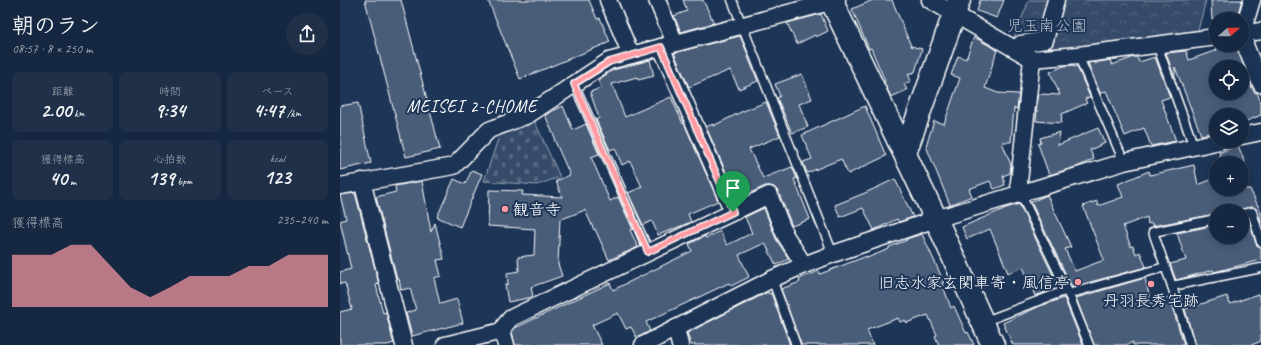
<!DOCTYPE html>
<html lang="ja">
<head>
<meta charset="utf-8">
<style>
	body { margin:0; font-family:Caveat,"Klee One",sans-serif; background:#1f3048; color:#f1f3f6; height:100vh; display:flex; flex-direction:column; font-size:15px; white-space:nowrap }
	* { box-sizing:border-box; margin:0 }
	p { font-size:13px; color:#9ea6b1 }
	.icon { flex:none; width:22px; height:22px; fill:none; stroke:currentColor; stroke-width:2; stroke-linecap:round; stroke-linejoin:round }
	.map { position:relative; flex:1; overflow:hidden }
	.details { display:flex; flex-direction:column; background:#162841; width:340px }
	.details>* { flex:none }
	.needle { width:26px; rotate:69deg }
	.fabs { position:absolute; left:869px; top:12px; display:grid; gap:8px }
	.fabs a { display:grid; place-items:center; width:40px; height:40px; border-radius:50%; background:#162841; box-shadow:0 2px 10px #0003,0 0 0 1px #35445a; font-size:20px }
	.pin { position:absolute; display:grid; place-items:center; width:34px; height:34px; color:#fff; margin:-41px -17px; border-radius:50% 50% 50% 0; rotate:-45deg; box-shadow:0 0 4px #0007 }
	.pin .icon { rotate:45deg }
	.round { display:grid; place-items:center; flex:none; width:42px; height:42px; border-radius:21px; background:#1f3048 }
	.head { display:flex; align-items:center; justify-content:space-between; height:68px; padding:0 12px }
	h1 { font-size:22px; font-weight:600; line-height:30px }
	.metrics { display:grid; grid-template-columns:repeat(3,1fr); gap:6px; height:68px; padding:4px 12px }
	.metrics div { display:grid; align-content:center; border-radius:8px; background:#1f3048; text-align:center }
	.metrics b { font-size:20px; font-weight:600 }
	.metrics small { font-size:11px; font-weight:400 }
	.metrics p { font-size:11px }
	.chart { height:112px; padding:8px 12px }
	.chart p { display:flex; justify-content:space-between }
	.chart svg { width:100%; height:72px; margin-top:4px; fill:#ff9aa2; opacity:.7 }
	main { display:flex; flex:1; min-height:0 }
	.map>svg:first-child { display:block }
</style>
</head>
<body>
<main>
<section class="details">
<div class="head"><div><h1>朝のラン</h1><p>08:57 · 8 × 250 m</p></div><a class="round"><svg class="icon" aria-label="share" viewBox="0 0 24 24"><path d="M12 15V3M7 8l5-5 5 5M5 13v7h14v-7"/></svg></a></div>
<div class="metrics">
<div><p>距離</p><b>2.00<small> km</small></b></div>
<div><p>時間</p><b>9:34</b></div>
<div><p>ペース</p><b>4:47<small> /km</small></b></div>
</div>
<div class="metrics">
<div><p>獲得標高</p><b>40<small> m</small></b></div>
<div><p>心拍数</p><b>139<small> bpm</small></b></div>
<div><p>kcal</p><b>123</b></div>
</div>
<div class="chart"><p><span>獲得標高</span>235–240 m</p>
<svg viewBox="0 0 160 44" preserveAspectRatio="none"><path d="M0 44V12L10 12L20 12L30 6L40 6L50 19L60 32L70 38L80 32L90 25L100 25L110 25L120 19L130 19L140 12L150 12L160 12V44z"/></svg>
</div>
</section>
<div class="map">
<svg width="921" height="345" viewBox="0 0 921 345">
	<defs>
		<pattern id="cemetery-stones" width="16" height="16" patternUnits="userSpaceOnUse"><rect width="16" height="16" fill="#364b69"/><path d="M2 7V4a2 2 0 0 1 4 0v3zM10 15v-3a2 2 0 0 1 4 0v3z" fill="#546680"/></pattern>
		<pattern id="park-crowns" width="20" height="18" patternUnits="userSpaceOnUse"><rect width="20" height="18" fill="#364b69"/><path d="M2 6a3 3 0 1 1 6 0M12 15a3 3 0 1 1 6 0" fill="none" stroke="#546680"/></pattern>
	</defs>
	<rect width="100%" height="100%" fill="#1d3557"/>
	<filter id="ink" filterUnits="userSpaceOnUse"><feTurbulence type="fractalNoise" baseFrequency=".025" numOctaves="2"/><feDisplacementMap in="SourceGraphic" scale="8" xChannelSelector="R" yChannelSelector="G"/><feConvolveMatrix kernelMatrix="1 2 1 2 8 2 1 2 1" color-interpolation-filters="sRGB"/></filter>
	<g filter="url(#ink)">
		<!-- cemetery -->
		<polygon fill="url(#cemetery-stones)" stroke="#9aa5b4" points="194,120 220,177 197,185 144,181 160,133"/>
		<!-- park -->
		<polygon fill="url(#park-crowns)" stroke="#9aa5b4" points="689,0 866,0 857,34 692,51 673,40"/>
		<!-- building -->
		<g fill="#4a5d79" stroke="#fff" fill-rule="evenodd">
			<polygon points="25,0 61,0 100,149 66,157"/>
			<polygon points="148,0 249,0 257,19 260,18 270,42 180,79"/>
			<polygon points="343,0 363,0 374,23 341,32 334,16 347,11"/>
			<polygon points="533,0 552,0 571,46 582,49 575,72 568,74 571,81 564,84 567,90 551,97 544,83 545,81 531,48 529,49 512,9"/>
			<polygon points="640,0 664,0 657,18 637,11"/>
			<polygon points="877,0 902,0 896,19 872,19 871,1"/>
			<polygon points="481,14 488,31 476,37 475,35 457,44 447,23"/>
			<polygon points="400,36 409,57 408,57 418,81 399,89 390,70 349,87 334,53"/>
			<polygon points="634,37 657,50 645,88 658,93 679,94 677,109 674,108 671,142 662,142 671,165 670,173 663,176 665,185 654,189 650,181 629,189 632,196 610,205 586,146 594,121 604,124 620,78 611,75 618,56 626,59"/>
			<path d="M881,45h15l16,43 3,5 2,-1 4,11v12l-19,8v-8h-26v16l-15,4 -26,-68v12l-9,-26 20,-2 3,9 28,-10 -2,-3zM876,67h26v26h-26z"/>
			<polygon points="794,57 797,57 799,62 815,57 830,97 821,100 836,141 811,146 804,128 785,136 766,91 760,93 748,63 754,62 755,64 759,62 770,60 772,65"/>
			<polygon points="310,60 314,76 298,80 297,77 272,84 285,117 331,97 343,124 344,123 378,201 348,214 351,222 318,235 312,221 303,225 288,193 302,187 290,161 282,165 275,148 270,150 256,120 259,118 250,92 261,88 258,80 273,70"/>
			<polygon points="733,65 734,67 737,66 750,97 745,99 747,103 722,114 721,123 696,121 697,110 696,110 699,94 720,95 710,72 724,66"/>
			<polygon points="462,74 472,99 459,104 468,127 452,133 437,98 440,96 435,84"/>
			<polygon points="426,102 440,136 409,149 423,178 452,167 457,178 454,179 470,219 452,226 438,191 434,187 430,186 425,186 398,199 366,127 373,124 373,126 401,112"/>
			<polygon points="18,103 31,163 0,170 0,106"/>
			<polygon points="223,106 233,130 246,124 259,154 251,157 270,201 278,197 293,229 290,230 298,247 269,260 255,229 254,230 245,210 222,219 220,219 218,264 222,276 191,287 193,297 168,302 165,285 168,284 167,273 179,271 178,257 194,255 195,229 148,226 149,190 183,191 182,195 222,197 216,181 230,175 214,139 215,138 205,115"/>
			<polygon points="525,106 546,156 508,174 501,159 467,173 463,162 472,159 462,135"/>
			<polygon points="758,128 765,143 750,150 754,159 739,166 709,175 698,144 701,143 700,138 720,132 718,145"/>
			<polygon points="898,145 905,163 883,163 879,153"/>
			<polygon points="854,165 858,185 873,179 876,189 910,189 921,212 921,223 917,210 913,207 901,209 898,211 876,211 876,214 812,226 812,223 808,224 807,217 783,226 791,247 793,246 796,254 800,252 806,267 732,287 691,202 707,195 731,247 725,249 735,271 764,260 743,206 757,201 758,206 783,197 778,184 809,171 810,175"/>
			<polygon points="132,170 142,174 120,227 97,217 114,179 125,184"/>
			<polygon points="555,179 573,217 559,222 557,219 534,230 523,208 500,217 495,205 525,193"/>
			<polygon points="82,181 91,232 95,223 104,259 97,260 101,276 94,278 100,304 117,299 123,323 72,336 66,313 76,310 70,288 61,290 59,279 57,279 36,197 56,192 55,186"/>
			<polygon points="15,193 39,284 36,285 43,313 46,312 53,341 54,343 47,345 0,345 0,312 12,309 5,283 0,284 0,272 11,269 0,221 6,219 0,195"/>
			<polygon points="679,204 713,275 701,280 706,292 695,296 683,267 668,273 650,229 627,239 622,227 666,208"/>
			<polygon points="424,208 436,239 449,259 436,265 425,243 399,255 409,277 391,286 389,283 306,322 310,331 297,338 291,327 286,329 278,313 252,325 262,345 175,345 172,332 175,328 270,283 273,290 352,251 349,244 365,236 366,238 380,231 387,245 412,233 405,217"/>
			<polygon points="908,218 916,244 918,246 921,247 921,260 874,272 873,270 836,280 830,264 846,260 837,233 876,225 876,237 902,237 902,219"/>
			<polygon points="582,234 604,282 602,283 611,308 614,306 626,333 628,332 634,345 599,345 595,336 597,335 588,315 566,323 565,320 560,322 558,318 527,330 533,345 461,345 441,289 460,282 459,279 479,271 480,274 527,256 527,258 549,249 549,247 567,240 566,239"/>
			<polygon points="805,278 811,303 829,297 844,345 793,345 793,342 786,345 754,345 736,298"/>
			<polygon points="428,292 429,294 431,293 450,345 351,345 347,333"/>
			<polygon points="918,294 921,302 921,341 912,345 855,345 845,309 887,296 890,304"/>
			<polygon points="724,298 743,345 673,345 663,323 700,306"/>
		</g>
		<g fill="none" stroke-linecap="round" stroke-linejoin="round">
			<defs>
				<g id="lane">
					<polyline points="392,0 493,254"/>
					<polyline points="817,45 854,147"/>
					<polyline points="738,55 784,162"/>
					<polyline points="234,84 309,252"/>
					<polyline points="680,193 727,290 749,345"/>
					<polyline points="902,214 912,212 921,242"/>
					<polyline points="432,279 456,345"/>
					<polyline points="832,286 921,268"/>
					<polyline points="728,294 825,267"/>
					<polyline points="643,322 727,290"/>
					<polyline points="850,345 832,286 813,232 876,219"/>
				</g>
				<g id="street">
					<polyline points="268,0 291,55"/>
					<polyline points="317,0 335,43"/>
					<polyline points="590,0 692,59 738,55 876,37"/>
					<polyline points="912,0 905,23 905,45 921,84"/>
					<polyline points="902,34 921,31"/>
					<polyline points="321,47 393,212"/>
					<polyline points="675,49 681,44 705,40 716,0"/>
					<polyline points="902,136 921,132"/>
					<polyline points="22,181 64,345"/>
					<polyline points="0,186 114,166 149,130 188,115 269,61 497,0"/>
					<polyline points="680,193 679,182 692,59"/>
					<polyline points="336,328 340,345"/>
					<polyline points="105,345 162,331"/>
					<polyline points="166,345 162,331 165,325 171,318 429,195 445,235 464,265"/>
					<polyline points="303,345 432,279 464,265 493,254 596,219 784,162 880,141"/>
				</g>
				<g id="secondary">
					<polyline points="491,0 596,219 653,345"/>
					<polyline points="565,153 619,0"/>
				</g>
			</defs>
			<!-- lane casing -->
			<use href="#lane" stroke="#fff" stroke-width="11"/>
			<!-- street casing -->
			<use href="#street" stroke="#fff" stroke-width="19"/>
			<!-- secondary casing -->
			<use href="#secondary" stroke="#fff" stroke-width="25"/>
			<!-- lane -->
			<use href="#lane" stroke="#1d3557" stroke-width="8"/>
			<!-- street -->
			<use href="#street" stroke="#1d3557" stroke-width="16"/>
			<!-- secondary -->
			<use href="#secondary" stroke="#1d3557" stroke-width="22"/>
		</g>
	</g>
	<g fill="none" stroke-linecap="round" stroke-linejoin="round" filter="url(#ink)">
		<defs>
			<polygon id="route" points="321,47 393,212 308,252 234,84 269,62"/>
		</defs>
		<!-- route casing -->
		<use href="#route" stroke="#fff" stroke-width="8"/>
		<!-- route -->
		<use href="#route" stroke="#ff9aa2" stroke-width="5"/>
	</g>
	<!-- markers -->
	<g fill="#ff9aa2" stroke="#1d3557" stroke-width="1.5">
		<circle cx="165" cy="209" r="4"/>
		<circle cx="738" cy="282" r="4"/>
		<circle cx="811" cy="284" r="4"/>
	</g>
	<g text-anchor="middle" stroke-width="4" stroke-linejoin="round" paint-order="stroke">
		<!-- park labels -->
		<g font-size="16" fill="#b9c0ca" stroke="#1d3557">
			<text x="707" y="31">児玉南公園</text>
		</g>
		<!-- poi labels -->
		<g font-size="16" fill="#fff" stroke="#1d3557" text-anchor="start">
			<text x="173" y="215">観音寺</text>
			<text x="730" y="288" text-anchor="end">旧志水家玄関車寄・風信亭</text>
			<text x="811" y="306" text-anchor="middle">丹羽長秀宅跡</text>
		</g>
		<!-- neighbourhood labels -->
		<g font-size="17" letter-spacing="1" fill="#fff" stroke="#1d3557">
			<text x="132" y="112">MEISEI 2-CHOME</text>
		</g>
	</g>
</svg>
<div class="fabs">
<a><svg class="needle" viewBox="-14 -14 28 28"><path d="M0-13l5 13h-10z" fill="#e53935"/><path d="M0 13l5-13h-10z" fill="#9ea6b1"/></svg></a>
<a><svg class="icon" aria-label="locate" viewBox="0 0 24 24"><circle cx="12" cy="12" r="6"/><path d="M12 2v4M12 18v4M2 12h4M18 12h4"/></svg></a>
<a><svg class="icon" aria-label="layers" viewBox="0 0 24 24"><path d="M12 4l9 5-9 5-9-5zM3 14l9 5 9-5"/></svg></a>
<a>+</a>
<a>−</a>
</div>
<div class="pin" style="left:393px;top:212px;background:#1e9e55"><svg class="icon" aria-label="arrive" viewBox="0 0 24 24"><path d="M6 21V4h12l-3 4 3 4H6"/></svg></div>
</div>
</main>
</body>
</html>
